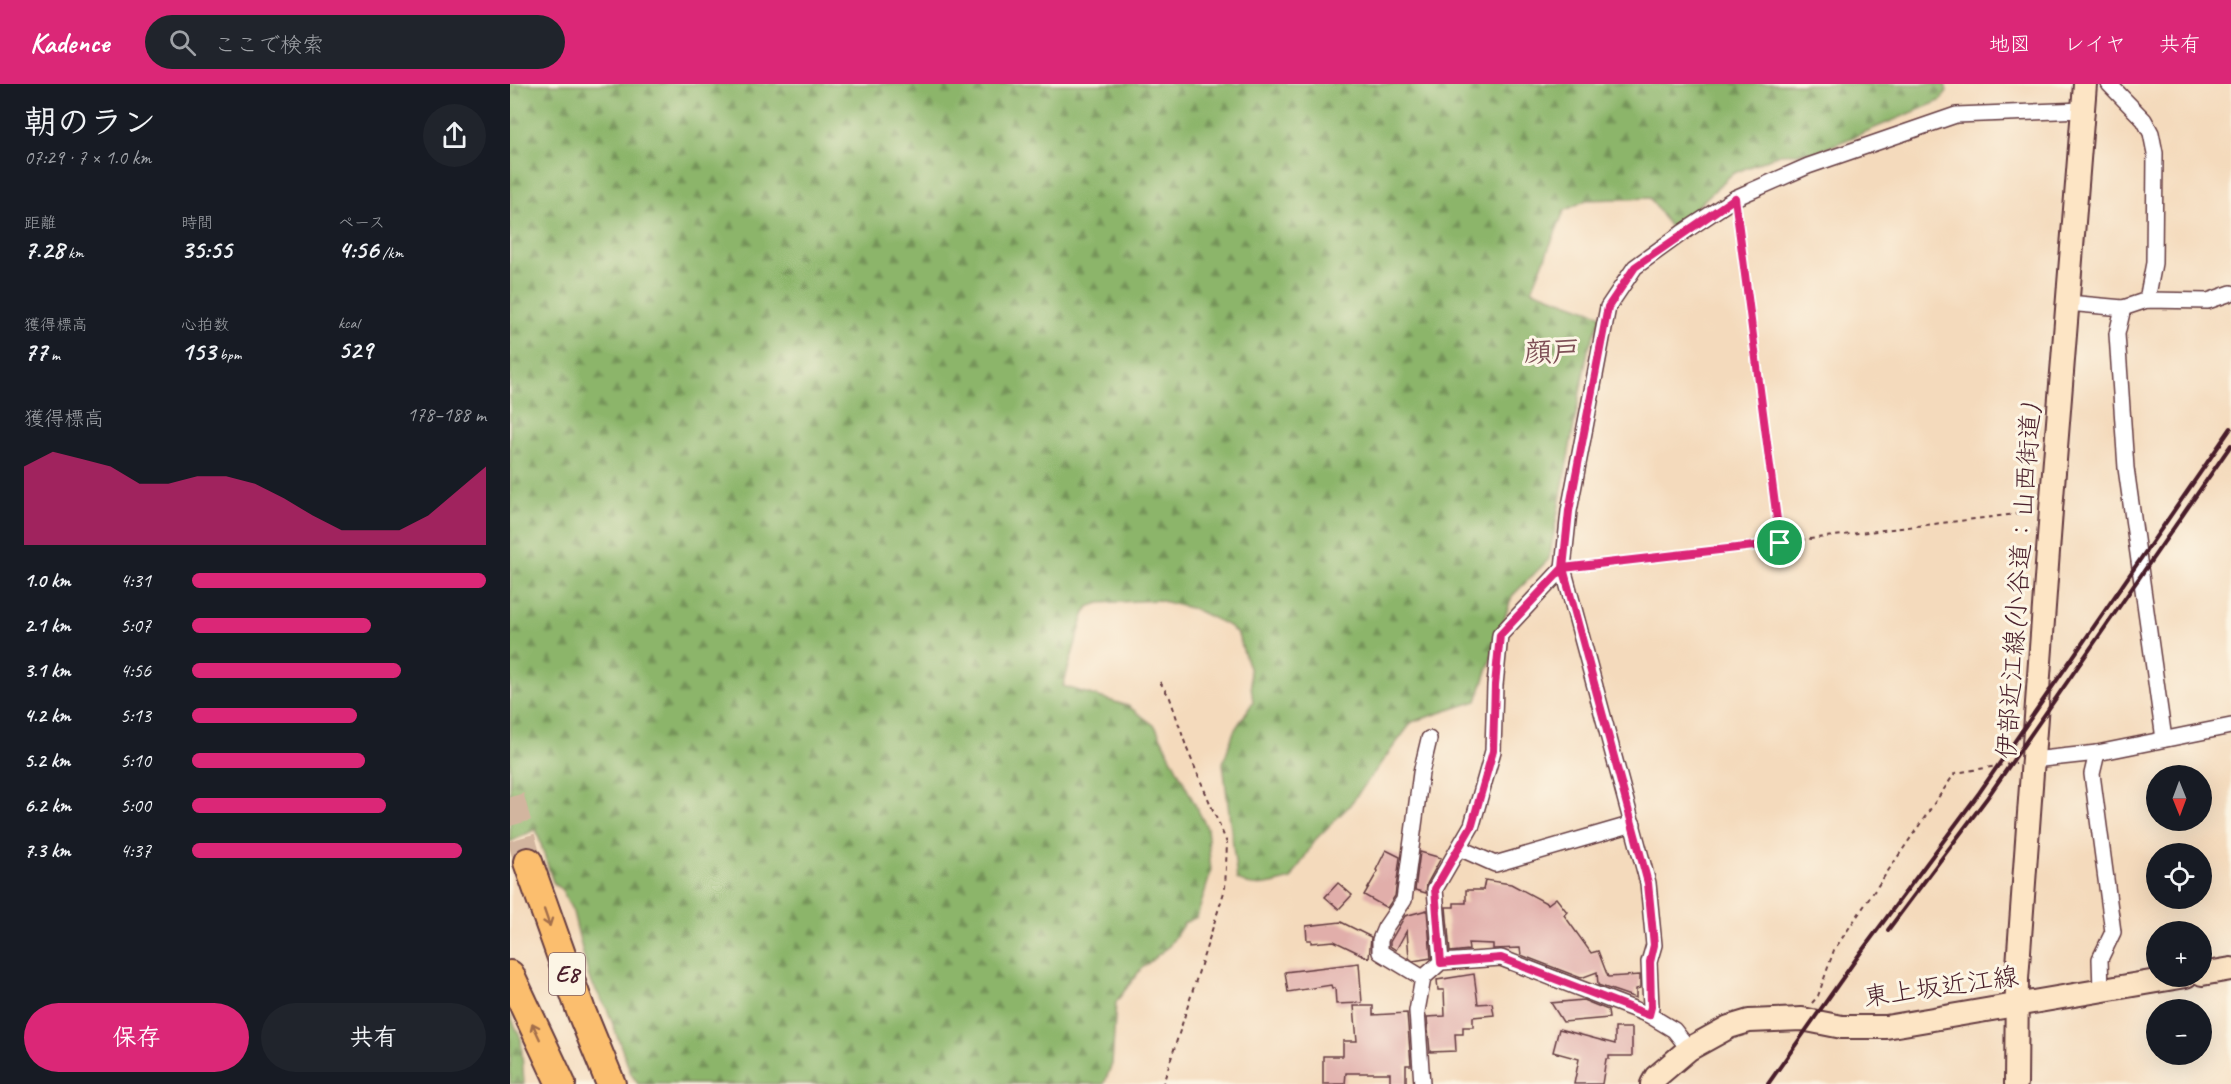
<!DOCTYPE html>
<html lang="ja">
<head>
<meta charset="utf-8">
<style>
	body { margin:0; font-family:Caveat,"Klee One",sans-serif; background:#20242c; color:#f1f3f6; height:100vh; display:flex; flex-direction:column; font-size:22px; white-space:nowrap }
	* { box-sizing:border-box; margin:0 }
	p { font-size:20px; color:#9ea1a6 }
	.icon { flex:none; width:33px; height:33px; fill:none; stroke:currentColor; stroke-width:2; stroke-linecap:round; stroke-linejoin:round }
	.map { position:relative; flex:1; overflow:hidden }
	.sheet { display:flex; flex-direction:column; background:#171b24; width:510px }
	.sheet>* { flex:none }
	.needle { width:39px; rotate:179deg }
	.controls { position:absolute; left:1636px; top:681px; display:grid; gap:12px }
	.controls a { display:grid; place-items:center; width:66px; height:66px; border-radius:50%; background:#171b24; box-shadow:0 6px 24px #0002; font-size:30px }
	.pin { position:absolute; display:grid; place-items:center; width:51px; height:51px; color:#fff; margin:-26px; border:3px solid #fff; border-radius:50%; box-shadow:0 2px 6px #0007 }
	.round { display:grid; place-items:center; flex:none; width:63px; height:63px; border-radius:32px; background:#20242c }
	.head { display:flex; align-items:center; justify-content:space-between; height:102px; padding:0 24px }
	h1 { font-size:33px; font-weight:800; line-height:45px }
	.figures { display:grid; grid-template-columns:repeat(3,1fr); gap:9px; height:102px; padding:6px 24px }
	.figures div { display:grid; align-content:center }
	.figures b { font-size:26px; font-weight:800 }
	.figures small { font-size:16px; font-weight:400 }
	.figures p { font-size:16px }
	.chart { height:168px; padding:12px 24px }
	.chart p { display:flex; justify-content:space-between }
	.chart svg { width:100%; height:108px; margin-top:6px; fill:#db2777; opacity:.7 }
	.primary-button { display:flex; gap:12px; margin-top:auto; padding:12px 24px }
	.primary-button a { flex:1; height:69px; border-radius:36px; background:#db2777; color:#fff; font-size:24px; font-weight:800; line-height:69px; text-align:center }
	.primary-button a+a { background:#20242c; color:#f1f3f6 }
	ul { padding:0 24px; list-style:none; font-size:20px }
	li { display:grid; grid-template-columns:96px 72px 1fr; align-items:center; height:45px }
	li i { height:15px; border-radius:8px; background:#db2777 }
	header { display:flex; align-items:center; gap:36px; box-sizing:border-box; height:84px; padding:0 30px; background:#db2777; color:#fff }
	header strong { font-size:28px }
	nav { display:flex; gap:33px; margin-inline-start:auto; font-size:21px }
	.search { width:420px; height:54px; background:#20242c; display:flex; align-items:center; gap:15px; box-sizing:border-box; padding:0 21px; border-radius:33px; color:#9ea1a6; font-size:22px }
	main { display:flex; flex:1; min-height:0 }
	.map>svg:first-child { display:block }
</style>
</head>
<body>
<header>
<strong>Kadence</strong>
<div class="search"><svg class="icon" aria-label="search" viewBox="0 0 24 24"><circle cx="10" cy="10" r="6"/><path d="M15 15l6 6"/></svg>ここで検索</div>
<nav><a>地図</a><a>レイヤ</a><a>共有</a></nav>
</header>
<main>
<section class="sheet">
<div class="head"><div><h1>朝のラン</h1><p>07:29 · 7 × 1.0 km</p></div><a class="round"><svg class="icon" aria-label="share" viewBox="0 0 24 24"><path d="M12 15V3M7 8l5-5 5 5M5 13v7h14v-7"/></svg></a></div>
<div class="figures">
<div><p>距離</p><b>7.28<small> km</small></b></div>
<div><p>時間</p><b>35:55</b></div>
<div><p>ペース</p><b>4:56<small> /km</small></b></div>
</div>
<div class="figures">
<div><p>獲得標高</p><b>77<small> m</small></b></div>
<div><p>心拍数</p><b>153<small> bpm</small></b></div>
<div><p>kcal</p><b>529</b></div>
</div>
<div class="chart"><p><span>獲得標高</span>178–188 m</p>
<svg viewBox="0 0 160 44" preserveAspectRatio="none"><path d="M0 44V12L10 6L20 9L30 12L40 19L50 19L60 16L70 16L80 19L90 25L100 32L110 38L120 38L130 38L140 32L150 22L160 12V44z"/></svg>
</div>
<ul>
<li><b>1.0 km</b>4:31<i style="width:100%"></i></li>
<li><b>2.1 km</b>5:07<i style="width:61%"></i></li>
<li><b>3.1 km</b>4:56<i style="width:71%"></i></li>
<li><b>4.2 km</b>5:13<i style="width:56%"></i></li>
<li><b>5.2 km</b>5:10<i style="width:59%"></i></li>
<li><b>6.2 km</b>5:00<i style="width:66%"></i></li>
<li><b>7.3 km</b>4:37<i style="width:92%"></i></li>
</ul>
<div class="primary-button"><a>保存</a><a>共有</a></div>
</section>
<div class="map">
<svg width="1721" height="1000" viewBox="0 0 1721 1000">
	<defs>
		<pattern id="forest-firs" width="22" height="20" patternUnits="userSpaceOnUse" patternTransform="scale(1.5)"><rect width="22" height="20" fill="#8cb56b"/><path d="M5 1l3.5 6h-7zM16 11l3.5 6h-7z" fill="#749358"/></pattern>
	</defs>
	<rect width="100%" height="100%" fill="#fcf5e5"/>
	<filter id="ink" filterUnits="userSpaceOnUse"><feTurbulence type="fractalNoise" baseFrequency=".0167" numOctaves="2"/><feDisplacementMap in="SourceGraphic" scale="12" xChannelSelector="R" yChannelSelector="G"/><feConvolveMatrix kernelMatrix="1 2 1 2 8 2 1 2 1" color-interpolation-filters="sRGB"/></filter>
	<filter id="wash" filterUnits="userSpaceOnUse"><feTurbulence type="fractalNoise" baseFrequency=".008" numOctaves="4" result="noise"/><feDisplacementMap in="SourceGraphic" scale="24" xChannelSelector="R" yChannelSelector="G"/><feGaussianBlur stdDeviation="1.35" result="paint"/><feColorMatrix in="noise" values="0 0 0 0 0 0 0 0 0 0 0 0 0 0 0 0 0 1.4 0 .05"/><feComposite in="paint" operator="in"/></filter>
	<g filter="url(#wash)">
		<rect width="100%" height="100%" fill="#f4dabc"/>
		<!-- forest -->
		<g fill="url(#forest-firs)" stroke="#6b6a4b" stroke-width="1.5">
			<path d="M0,0h1435l2,7 -7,10 -123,51 -37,2 -48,20 -60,56 -22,-32 -64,2 -22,11 -32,79 70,25 -14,35 -39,209 -37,37 -35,105 -65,21 -63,84 -34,34 -24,39c-19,5 -37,12 -54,0l-14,-116 11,-32 19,-29 -4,-34 -11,-33 -9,-9 -35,-17 -36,-9 -59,3 -11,4 -5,11 -20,68 65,20 27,20 52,102 4,44 -14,45 -13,6 -15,23 -28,23 -25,33 -4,62 -8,20h-466l-7,-10 -23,-63 -19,-33 -16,-66 -11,-22 -9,-8 -17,-53 -26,13z"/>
			<polygon points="0,931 11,955 14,1000 0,1000"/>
		</g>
		<g id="blocks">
			<!-- building -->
			<g fill="#e1aeaa">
				<polygon points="876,766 890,773 885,812 877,824 854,811 868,787 866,786"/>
				<polygon points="910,768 931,774 917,800 916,809 905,806"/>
				<polygon points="975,796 1001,800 1038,820 1046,814 1057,828 1054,831 1081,869 1088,867 1098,893 1130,891 1130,904 1126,905 1126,914 1088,901 1087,888 1071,894 1011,871 1010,864 983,865 983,860 958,859 959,866 940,868 936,823 944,823 944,819 956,819 956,806 973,806"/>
				<polygon points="828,799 842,811 829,825 815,813"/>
				<polygon points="917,826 921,874 903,877 899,874 897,846 886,866 880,862 880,858 895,832"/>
				<polygon points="831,838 861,853 859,874 824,857 801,859 801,856 797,856 796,842"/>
				<polygon points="849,879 852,919 826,920 825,904 822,904 821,901 778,908 775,888"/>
				<polygon points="964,890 968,920 982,919 984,931 963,933 963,943 953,943 953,950 945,950 946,967 920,968 917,933 935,932 934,906 928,906 927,896"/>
				<polygon points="1073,916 1098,926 1099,934 1053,938 1041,919"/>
				<polygon points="844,922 863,922 863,931 897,929 901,981 896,981 896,1000 880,1000 880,989 836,989 835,1000 813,1000 813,972 833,972 833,957 847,957"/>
				<polygon points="1105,944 1122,944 1122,972 1099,972 1099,975 1096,975 1092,1000 1064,1000 1069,975 1043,968 1049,945 1105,960"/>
			</g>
		</g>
	</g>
	<g filter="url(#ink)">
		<use href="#blocks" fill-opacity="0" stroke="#643b41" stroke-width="1.5"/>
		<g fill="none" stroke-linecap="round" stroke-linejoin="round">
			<!-- highway-tunnel -->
			<polyline stroke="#d2b59f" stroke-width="28" stroke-dasharray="28 14" stroke-linecap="butt" points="0,713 18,778"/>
			<defs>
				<g id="street">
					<polyline points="1599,0 1634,36 1641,49 1645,69 1644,179 1637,216"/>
					<polyline points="1558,219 1613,224 1637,216 1698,217 1721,209"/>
					<polyline points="1613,224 1607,250 1616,384 1654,655"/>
					<polyline points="1587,669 1582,690 1603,848 1590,875 1591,906"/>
					<polyline points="1523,676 1587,669 1721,642"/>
					<polyline points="949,764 985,780 1123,740"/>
					<polyline points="931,878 925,805 962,741 983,667 985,601 990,551 1053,484"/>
					<polyline points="913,894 870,868 870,856 875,844 894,816 911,689 919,655"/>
					<polyline points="1139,931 1141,923 1139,878 1144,861 1138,799 1053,484 1059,427 1098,223 1125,183 1172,149 1225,114 1298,82 1446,31 1573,26"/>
					<polyline points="912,1000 907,927 913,894 931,878 991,874 1139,931 1164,946 1179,965"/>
				</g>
				<g id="secondary">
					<polyline points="1692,890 1721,885"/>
					<polyline points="1142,1000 1146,993 1179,965 1219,943 1239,937 1292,935 1332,943 1376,943 1676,892"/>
					<polyline points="1506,1000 1507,895 1541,426 1575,0"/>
				</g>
				<g id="highway">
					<polyline points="18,778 71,927 101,1000"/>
					<polyline points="0,891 51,1000"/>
				</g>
			</defs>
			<!-- street casing -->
			<use href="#street" stroke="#643b41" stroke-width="18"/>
			<!-- secondary casing -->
			<use href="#secondary" stroke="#643b41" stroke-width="26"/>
			<!-- highway casing -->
			<use href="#highway" stroke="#643b41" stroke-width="32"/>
			<!-- path -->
			<g stroke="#643b41" stroke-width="2" stroke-dasharray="4.5 4.5" stroke-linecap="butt">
				<polyline points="1227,129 1270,459"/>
				<polyline points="1067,483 1523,428"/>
				<polyline points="650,598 660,614 677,665 717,759 715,805 653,1000"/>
				<polyline points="1302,919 1308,912 1324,866 1445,689 1506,679"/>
			</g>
			<!-- street -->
			<use href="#street" stroke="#fff" stroke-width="15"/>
			<!-- secondary -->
			<use href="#secondary" stroke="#fde5c5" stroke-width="22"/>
			<!-- highway -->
			<use href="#highway" stroke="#fbbe6e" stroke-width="28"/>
			<!-- rail -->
			<g stroke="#4a1f2b" stroke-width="4">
				<polyline points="1378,846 1477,714 1721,361"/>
				<polyline points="1258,1000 1351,868 1469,709 1721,344"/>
			</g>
		</g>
		<!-- one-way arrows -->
		<defs><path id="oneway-shaft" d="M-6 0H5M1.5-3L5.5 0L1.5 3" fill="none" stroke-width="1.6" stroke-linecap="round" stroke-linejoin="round" transform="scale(1.5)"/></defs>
		<g stroke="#a26e4c">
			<use href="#oneway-shaft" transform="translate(37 834) rotate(71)"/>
			<use href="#oneway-shaft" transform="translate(26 947) rotate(-115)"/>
		</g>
	</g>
	<g fill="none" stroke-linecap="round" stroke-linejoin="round" filter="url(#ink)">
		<defs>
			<polyline id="route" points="1270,459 1053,484 990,551 985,601 983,667 962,741 925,805 931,879 991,874 1139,931 1141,923 1140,878 1144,861 1138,799 1053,484 1059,427 1098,223 1125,183 1225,114 1270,459"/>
		</defs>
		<!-- route casing -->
		<use href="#route" stroke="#fff" stroke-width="12"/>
		<!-- route -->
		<use href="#route" stroke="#db2777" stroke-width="8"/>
	</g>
	<g text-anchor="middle" stroke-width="6" stroke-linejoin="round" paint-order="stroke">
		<!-- shield labels -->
		<rect fill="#fcf5e5" stroke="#7f5f63" stroke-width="1.5" x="39" y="869" width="36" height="42" rx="4.5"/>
		<g font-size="24" font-weight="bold" fill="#4a1f2b">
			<text x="57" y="898">E8</text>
		</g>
		<!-- street labels -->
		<g font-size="26" fill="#4a1f2b" stroke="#fcf5e5">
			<text transform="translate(1508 498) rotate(-86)" y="9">伊部近江線(小谷道：山西街道)</text>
			<text transform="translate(1431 902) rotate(-8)" y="9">東上坂近江線</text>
		</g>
		<!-- quarter labels -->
		<g font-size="28" font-weight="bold" fill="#7f5157" stroke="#fcf5e5">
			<text x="1042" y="277">顔戸</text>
		</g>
	</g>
</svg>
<div class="controls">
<a><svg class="needle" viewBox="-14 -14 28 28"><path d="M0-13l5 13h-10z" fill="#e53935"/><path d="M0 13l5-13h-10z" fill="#9ea1a6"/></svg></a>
<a><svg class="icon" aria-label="locate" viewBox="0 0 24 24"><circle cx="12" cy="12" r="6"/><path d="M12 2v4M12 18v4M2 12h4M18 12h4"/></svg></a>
<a>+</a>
<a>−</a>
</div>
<div class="pin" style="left:1270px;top:459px;background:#1e9e55"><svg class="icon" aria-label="arrive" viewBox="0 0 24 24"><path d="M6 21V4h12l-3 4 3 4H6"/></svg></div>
</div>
</main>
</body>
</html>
